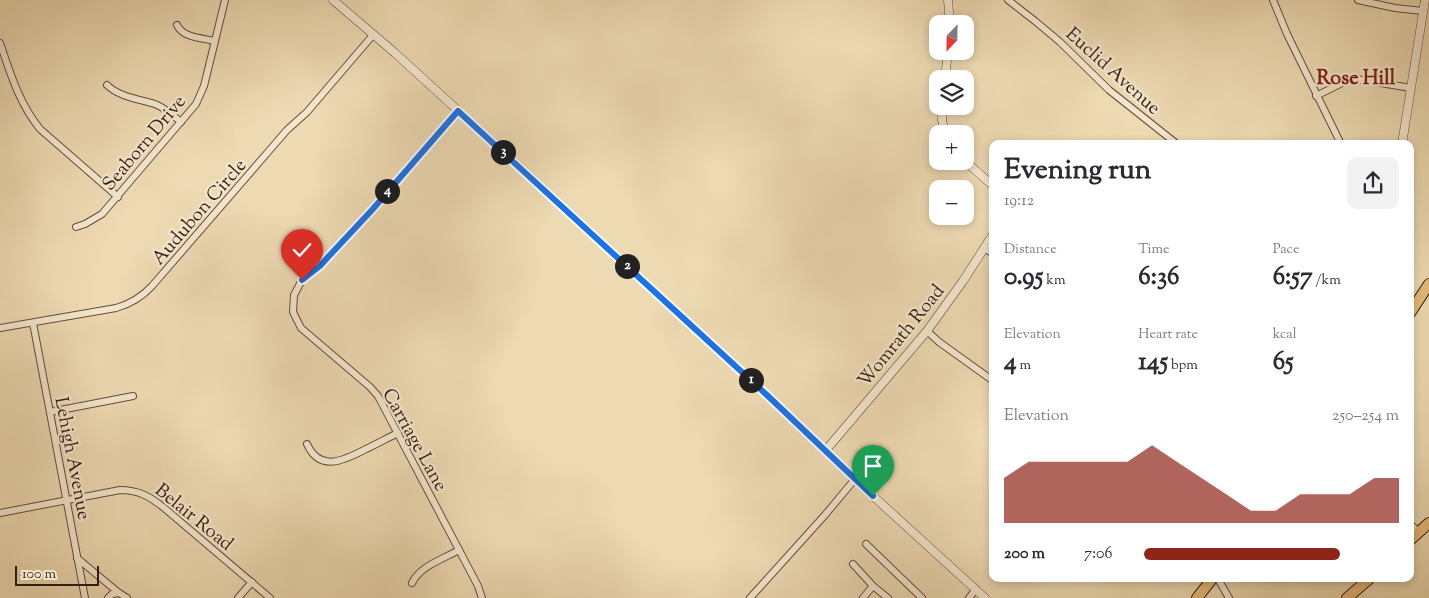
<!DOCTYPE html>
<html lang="en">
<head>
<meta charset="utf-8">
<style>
	body { margin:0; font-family:"Sorts Mill Goudy",serif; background:#f2f2f3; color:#2b2b33; height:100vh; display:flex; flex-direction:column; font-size:19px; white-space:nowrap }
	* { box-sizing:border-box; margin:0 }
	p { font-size:16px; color:#7c7c81 }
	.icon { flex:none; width:28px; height:28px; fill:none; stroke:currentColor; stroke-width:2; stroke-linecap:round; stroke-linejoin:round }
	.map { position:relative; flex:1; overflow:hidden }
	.side { position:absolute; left:989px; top:140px; width:425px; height:442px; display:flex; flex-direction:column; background:#fff; border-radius:10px; box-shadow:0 2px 8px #0003 }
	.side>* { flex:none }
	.needle { width:32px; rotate:202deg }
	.buttons { position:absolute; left:929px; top:15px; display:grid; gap:10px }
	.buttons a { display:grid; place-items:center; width:45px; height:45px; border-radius:10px; background:#fff; box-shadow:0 2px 8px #0003; font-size:25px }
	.scale { position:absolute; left:15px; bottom:12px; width:84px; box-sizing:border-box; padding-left:5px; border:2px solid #341f11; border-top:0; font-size:14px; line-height:18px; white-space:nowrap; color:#341f11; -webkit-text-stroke:4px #f3e6cd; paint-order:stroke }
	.pin { position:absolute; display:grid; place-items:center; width:42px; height:42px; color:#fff; margin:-51px -21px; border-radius:50% 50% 50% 0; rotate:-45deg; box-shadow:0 0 5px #0007 }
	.pin .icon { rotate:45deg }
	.km { position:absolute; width:25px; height:25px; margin:-12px; border-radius:50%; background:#222; color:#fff; font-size:14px; line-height:25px; text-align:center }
	.round { display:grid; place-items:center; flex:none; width:52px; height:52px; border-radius:10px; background:#f2f2f3 }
	.overview { display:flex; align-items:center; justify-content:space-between; height:85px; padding:0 15px }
	h1 { font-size:28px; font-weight:700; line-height:38px }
	.stats { display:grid; grid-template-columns:repeat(3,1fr); gap:8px; height:85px; padding:5px 15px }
	.stats div { display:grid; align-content:center }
	.stats b { font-size:25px; font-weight:700 }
	.stats small { font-size:14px; font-weight:400 }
	.stats p { font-size:14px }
	.chart { height:140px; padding:10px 15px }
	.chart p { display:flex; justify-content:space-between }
	.chart svg { width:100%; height:90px; margin-top:5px; fill:#8f2418; opacity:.7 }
	ul { padding:0 15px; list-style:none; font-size:16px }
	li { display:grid; grid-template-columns:80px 60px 1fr; align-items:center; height:38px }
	li i { height:12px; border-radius:6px; background:#8f2418 }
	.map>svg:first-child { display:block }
</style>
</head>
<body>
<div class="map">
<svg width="1429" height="598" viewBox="0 0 1429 598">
	<rect width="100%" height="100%" fill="#edd9b2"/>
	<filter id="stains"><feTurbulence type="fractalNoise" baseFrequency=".004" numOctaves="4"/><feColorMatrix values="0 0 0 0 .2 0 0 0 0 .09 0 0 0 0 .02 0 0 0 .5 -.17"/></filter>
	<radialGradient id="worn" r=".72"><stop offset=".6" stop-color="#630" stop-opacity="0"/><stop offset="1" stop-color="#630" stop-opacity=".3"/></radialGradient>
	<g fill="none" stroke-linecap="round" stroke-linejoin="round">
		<defs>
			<g id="minor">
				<polyline points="1008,0 1035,21 1060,42 1109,90 1177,144"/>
				<polyline points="1273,0 1287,34 1341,144"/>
				<polyline points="1358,0 1395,8 1423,11"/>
				<path d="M177,25c6,13 25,13 38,16"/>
				<path d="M0,43c11,32 19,60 40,86l78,68"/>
				<path d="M107,85c12,12 32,14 48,19 10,4 18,11 26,18"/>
				<polyline points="1316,96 1344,82 1356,79 1411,88"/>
				<polyline points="458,111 372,210 329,256 320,266 302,280 294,295 293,312 301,328 370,387 378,396 478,586 482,598"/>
				<polyline points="76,227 85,224 102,214 196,104 204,86 225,0"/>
				<polyline points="984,248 992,253"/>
				<polyline points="33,323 85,598"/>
				<path d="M0,328l116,-20c14,-4 26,-11 36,-22l116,-134 19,-22 20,-18 66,-77"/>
				<polyline points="927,331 939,342 992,380"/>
				<polyline points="50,412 133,396"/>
				<path d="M307,444c13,29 38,16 59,5 11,-5 21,-11 32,-16"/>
				<path d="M0,513l120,-23c18,0 29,6 43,17l107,91"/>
				<polyline points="1410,524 1419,532"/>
				<polyline points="866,544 922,598"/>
				<polyline points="77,558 119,593 127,598"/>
				<polyline points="853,564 873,586 888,598"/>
				<polyline points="1218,579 1229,598"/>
				<path d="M412,583c8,-17 31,-24 47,-33"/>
				<polyline points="108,598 112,594 119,593"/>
				<polyline points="238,598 252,582"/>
				<polyline points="750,598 825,515 855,479"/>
				<polyline points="863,598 873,586"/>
				<polyline points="969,598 976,589"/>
			</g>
			<g id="tertiary">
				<polyline points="333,0 395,53 488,138 769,397 873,496 985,598"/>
				<polyline points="948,0 950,24"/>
				<polyline points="945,79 948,51"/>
				<polyline points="943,106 942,120 945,134"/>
				<polyline points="1402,144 1425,0"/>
				<polyline points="965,161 992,185"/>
				<polyline points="826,450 927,331 963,281 992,236"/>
			</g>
			<g id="primary">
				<polyline points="1410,313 1429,284"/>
				<polyline points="1410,540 1429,523"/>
				<polyline points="1197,598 1212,579"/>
				<polyline points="1347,598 1369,579"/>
			</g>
		</defs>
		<!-- minor casing -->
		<use href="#minor" stroke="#624e39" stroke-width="8"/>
		<!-- tertiary casing -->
		<use href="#tertiary" stroke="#624e39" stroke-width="9"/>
		<!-- primary casing -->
		<use href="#primary" stroke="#341f11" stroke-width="12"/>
		<!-- minor -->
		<use href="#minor" stroke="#f3e6cd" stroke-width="6"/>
		<!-- tertiary -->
		<use href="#tertiary" stroke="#f3e6cd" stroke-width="8"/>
		<!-- primary -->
		<use href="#primary" stroke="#e6bc79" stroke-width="10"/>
	</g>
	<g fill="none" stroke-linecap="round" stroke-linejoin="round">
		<defs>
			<polyline id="route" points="302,280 320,266 329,256 372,210 458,111 769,397 873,496"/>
		</defs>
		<!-- route casing -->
		<use href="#route" stroke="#fff" stroke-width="10"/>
		<!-- route -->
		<use href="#route" stroke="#1a73e8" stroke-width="6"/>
	</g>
	<g text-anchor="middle" stroke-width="4.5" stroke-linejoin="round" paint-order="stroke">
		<!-- street labels -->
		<g font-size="19" fill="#341f11" stroke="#f3e6cd">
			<text transform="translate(1114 70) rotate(42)" y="7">Euclid Avenue</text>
			<text transform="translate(143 142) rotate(-50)" y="7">Seaborn Drive</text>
			<text transform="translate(198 211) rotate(-49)" y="7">Audubon Circle</text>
			<text transform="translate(900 335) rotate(-51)" y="7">Womrath Road</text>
			<text transform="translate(416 439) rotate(61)" y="7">Carriage Lane</text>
			<text transform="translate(74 458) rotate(79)" y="7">Lehigh Avenue</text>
			<text transform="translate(195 516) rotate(39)" y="7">Belair Road</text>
		</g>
		<!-- neighbourhood labels -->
		<g font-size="20" font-weight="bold" fill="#7a1f14" stroke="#f3e6cd">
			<text x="1356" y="84">Rose Hill</text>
		</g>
	</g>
	<rect width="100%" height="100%" filter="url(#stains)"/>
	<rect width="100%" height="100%" fill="url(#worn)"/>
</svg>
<div class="buttons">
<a><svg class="needle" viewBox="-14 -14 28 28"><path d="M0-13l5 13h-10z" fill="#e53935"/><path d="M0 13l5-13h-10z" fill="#7c7c81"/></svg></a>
<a><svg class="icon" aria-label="layers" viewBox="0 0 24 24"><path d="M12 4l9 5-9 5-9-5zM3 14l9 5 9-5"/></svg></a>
<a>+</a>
<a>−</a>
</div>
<div class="scale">100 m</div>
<div class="pin" style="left:873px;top:496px;background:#1e9e55"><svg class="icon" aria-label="arrive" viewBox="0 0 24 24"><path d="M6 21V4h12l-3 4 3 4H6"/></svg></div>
<div class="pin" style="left:302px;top:280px;background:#d93025"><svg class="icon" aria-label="check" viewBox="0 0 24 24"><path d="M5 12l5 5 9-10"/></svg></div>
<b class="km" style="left:751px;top:380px">1</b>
<b class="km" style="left:627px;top:266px">2</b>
<b class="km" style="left:503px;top:152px">3</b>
<b class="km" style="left:387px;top:191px">4</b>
<section class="side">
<div class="overview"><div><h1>Evening run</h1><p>19:12</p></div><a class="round"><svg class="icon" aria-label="share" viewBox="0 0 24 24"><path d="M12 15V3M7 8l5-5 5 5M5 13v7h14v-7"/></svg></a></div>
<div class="stats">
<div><p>Distance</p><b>0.95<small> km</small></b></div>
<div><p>Time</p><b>6:36</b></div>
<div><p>Pace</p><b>6:57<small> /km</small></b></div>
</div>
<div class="stats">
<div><p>Elevation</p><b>4<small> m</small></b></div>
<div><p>Heart rate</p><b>145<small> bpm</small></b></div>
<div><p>kcal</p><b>65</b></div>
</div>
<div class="chart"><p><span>Elevation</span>250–254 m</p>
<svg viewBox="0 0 160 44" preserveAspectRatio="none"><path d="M0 44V22L10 14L20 14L30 14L40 14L50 14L60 6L70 14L80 22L90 30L100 38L110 38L120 30L130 30L140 30L150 22L160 22V44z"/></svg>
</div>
<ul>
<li><b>200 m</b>7:06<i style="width:77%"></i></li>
</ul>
</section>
</div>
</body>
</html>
